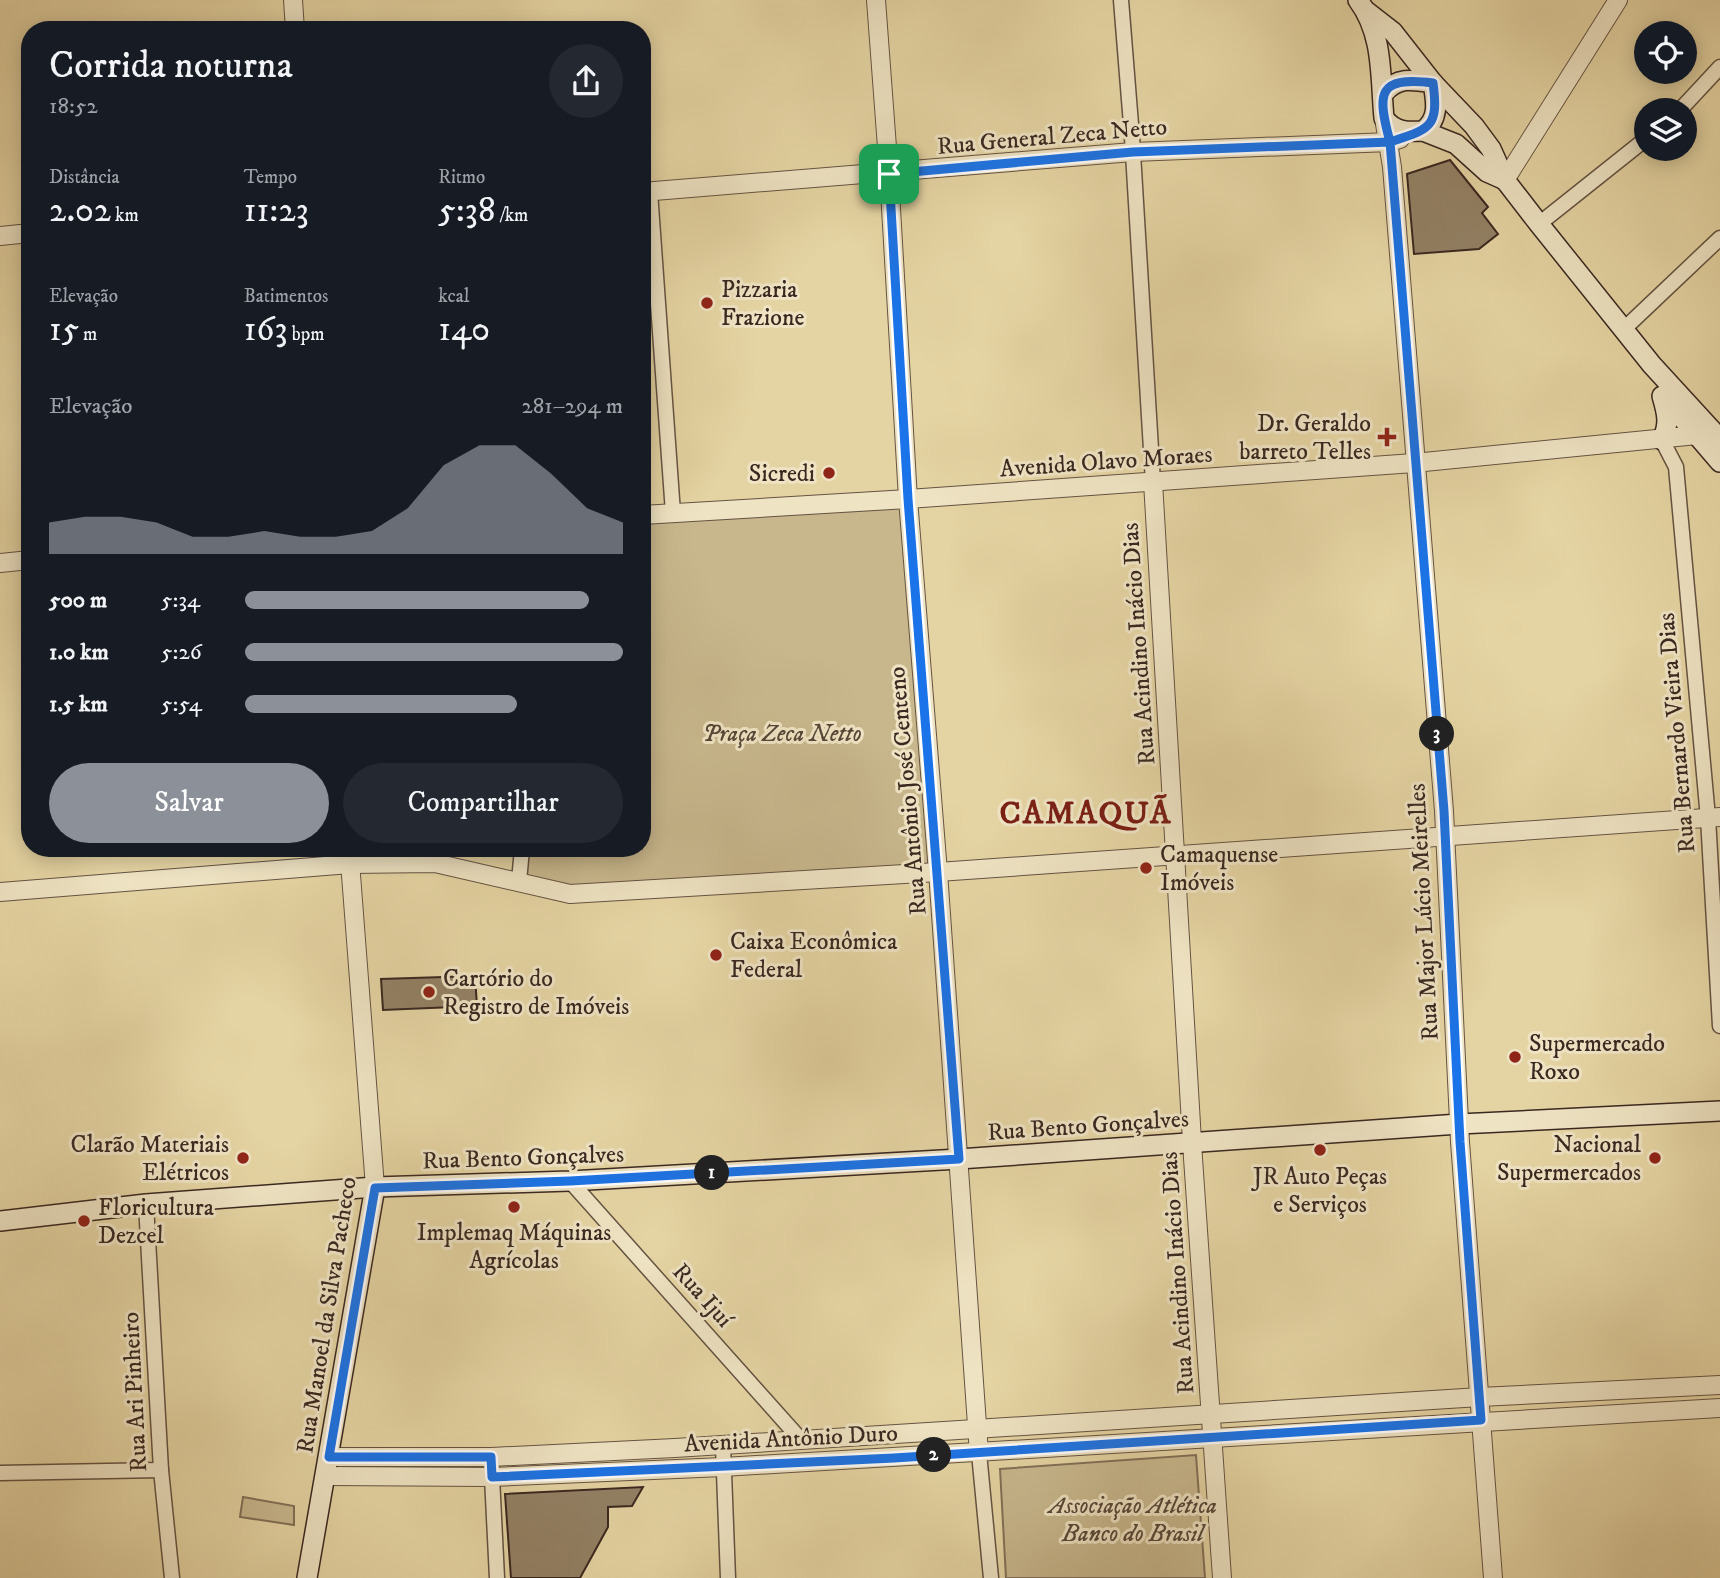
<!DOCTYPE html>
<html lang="pt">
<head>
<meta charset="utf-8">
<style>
	body { margin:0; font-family:"IM FELL DW Pica",serif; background:#242831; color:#f1f3f6; height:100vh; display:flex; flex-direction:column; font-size:26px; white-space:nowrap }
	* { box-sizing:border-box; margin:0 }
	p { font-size:23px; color:#9ea1a6 }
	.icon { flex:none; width:38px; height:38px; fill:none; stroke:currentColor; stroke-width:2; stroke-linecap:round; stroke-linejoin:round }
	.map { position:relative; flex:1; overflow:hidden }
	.drawer { position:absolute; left:21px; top:21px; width:630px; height:836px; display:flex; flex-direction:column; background:#171b24; border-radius:28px; box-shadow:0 4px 18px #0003 }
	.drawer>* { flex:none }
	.tools { position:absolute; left:1634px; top:21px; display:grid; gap:14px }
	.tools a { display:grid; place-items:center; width:63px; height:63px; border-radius:50%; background:#171b24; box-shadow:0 4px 18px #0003; font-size:35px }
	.pin { position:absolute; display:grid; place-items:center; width:60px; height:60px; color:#fff; margin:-30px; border-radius:14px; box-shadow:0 4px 10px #0006 }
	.km { position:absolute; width:35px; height:35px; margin:-18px; border-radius:50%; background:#222; color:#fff; font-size:19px; line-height:35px; text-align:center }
	.round { display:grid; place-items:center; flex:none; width:74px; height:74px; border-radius:37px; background:#242831 }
	.head { display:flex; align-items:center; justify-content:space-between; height:119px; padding:0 28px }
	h1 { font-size:38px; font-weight:600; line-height:52px }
	.stats { display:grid; grid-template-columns:repeat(3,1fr); gap:10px; height:119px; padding:7px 28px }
	.stats div { display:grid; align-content:center }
	.stats b { font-size:35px; font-weight:600 }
	.stats small { font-size:19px; font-weight:400 }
	.stats p { font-size:19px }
	.chart { height:196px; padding:14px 28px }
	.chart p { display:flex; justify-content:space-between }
	.chart svg { width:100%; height:126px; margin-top:7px; fill:#8c9099; opacity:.7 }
	.button { display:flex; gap:14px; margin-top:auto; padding:14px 28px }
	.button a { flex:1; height:80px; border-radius:42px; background:#8c9099; color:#fff; font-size:28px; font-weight:600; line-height:80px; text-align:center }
	.button a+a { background:#242831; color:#f1f3f6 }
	ul { padding:0 28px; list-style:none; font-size:23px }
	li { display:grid; grid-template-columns:112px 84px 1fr; align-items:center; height:52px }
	li i { height:18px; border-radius:9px; background:#8c9099 }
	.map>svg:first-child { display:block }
</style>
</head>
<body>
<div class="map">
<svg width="1720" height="1578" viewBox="0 0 1720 1578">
	<rect width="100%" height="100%" fill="#e5d4a3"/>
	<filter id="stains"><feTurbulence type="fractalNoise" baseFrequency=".00286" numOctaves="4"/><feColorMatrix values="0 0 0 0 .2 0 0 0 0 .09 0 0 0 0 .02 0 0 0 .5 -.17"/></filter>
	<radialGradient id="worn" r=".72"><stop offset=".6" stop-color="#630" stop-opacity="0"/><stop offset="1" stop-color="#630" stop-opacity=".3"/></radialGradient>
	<!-- green -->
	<g fill="#c8b78d" stroke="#817057" stroke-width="2">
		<polygon points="904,502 932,865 568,887 526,877 528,849 642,849 642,524"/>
		<polygon points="1196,1455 1205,1578 1006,1578 1000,1469"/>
		<polygon points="243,1497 294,1506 294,1525 240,1517"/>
	</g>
	<!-- building -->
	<g fill="#938165" stroke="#3a2821" stroke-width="2">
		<polygon points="1450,160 1488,207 1482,213 1498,234 1479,249 1414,254 1407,174"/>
		<polygon points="475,976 477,1006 383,1010 381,979"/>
		<polygon points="643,1487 632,1506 608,1507 608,1527 580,1578 511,1578 505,1494"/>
	</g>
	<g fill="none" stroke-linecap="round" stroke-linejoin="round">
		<defs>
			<g id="minor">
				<polyline points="1121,0 1132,137 1153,482"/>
				<polyline points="1680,110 1720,67"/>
				<polyline points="650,192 673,513"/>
				<polyline points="1539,224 1647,138"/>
				<polyline points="1624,329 1720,238"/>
				<polyline points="1662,440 1676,467 1708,818 1720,1026"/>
				<polyline points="519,881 522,849"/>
				<polyline points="570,1181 801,1440"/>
				<polyline points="146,1204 161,1470 172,1578"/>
				<polyline points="723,1446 728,1578"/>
				<polyline points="979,1453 991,1578"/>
				<polyline points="491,1457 497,1578"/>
				<polyline points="0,1473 161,1470"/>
			</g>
			<g id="tertiary">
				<polyline points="293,0 295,30"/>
				<polyline points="876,0 889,174 908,499 938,872 979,1453"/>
				<polyline points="1384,118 1392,167 1444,811 1460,1142 1493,1578"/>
				<polyline points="1505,180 1618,0"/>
				<polyline points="642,192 1133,152 1390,142 1400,139"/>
				<polyline points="0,236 30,233"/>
				<polyline points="1153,482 1193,1158 1222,1578"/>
				<polyline points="642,515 908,499 1414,463 1697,435"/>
				<polyline points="0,563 30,560"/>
				<polyline points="349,849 375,1187"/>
				<polyline points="0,892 350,864 435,863 570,894 938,872 1720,817"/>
				<polyline points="329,1457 491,1457 675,1448 1480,1397 1720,1385"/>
				<polyline points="326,1476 492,1477 723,1467 1720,1408"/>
			</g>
			<g id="secondary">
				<path d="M1358,0c26,35 22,77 26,118 10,14 23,14 39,13 17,-12 13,-30 10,-48 -19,-3 -35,-7 -49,10"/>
				<polyline points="1366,11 1393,32 1433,83 1474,126 1491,149 1505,180 1539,224 1652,365 1720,439"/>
				<polyline points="1423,131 1456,144 1487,172 1505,180"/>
				<path d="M1662,396c5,17 8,28 0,44"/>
				<polyline points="1666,399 1720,462"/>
				<polyline points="0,1221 146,1204 375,1187 570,1181 959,1159 1459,1124 1720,1111"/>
				<polyline points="307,1578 375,1187"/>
			</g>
		</defs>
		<!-- minor casing -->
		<use href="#minor" stroke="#655342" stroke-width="17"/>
		<!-- tertiary casing -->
		<use href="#tertiary" stroke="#655342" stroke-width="20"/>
		<!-- secondary casing -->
		<use href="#secondary" stroke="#3a2821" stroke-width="22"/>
		<!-- minor -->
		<use href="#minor" stroke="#eee3c3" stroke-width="14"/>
		<!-- tertiary -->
		<use href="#tertiary" stroke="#eee3c3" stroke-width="18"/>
		<!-- secondary -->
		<use href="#secondary" stroke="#eee3c3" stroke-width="19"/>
	</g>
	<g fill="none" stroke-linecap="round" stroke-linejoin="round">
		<defs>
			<path id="route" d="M889,174l19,325 51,660 -389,22 -195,7 -46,269h162l1,20 402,-19 587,-38 -21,-278 -16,-331 -54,-669c40,-13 49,-14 43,-59 -56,-7 -56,10 -43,59l-257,10 -244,22"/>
		</defs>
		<!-- route casing -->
		<use href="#route" stroke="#fff" stroke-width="14"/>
		<!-- route -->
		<use href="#route" stroke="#1a73e8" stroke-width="9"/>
	</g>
	<!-- markers -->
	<g fill="#8f2418" stroke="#eee3c3" stroke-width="2.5">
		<circle cx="707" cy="303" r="7"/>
		<path d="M1383.5 426.5h7v7h7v7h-7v7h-7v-7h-7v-7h7z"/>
		<circle cx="829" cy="473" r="7"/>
		<circle cx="1146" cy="868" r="7"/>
		<circle cx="716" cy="955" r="7"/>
		<circle cx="429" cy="992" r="7"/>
		<circle cx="1515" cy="1057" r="7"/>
		<circle cx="1320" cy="1150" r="7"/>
		<circle cx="243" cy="1158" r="7"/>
		<circle cx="1655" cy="1158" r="7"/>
		<circle cx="514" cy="1207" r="7"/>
		<circle cx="84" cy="1221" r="7"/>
	</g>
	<g text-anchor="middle" stroke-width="6" stroke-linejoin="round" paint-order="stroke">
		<!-- street labels -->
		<g font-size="24" fill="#3a2821" stroke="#eee3c3">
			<text transform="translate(1052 136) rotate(-5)" y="8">Rua General Zeca Netto</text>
			<text transform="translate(1106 461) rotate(-4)" y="8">Avenida Olavo Moraes</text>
			<text transform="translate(1138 644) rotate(-94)" y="8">Rua Acindino Inácio Dias</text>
			<text transform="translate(1676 733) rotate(-95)" y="8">Rua Bernardo Vieira Dias</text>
			<text transform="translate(907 791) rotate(-95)" y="8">Rua Antônio José Centeno</text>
			<text transform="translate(1423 912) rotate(-93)" y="8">Rua Major Lúcio Meirelles</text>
			<text transform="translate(1088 1125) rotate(-4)" y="8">Rua Bento Gonçalves</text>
			<text transform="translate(523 1157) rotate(-2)" y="8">Rua Bento Gonçalves</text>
			<text transform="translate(1177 1273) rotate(-94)" y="8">Rua Acindino Inácio Dias</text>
			<text transform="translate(703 1295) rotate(48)" y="8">Rua Ijuí</text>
			<text transform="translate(326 1315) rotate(-81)" y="8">Rua Manoel da Silva Pacheco</text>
			<text transform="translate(134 1392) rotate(-93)" y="8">Rua Ari Pinheiro</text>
			<text transform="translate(791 1438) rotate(-3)" y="8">Avenida Antônio Duro</text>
		</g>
		<!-- poi labels -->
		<g font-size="24" fill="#3a2821" stroke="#eee3c3" text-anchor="start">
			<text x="721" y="297">Pizzaria<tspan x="721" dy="28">Frazione</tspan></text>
			<text x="1371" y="431" text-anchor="end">Dr. Geraldo<tspan x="1371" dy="28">barreto Telles</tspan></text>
			<text x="815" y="481" text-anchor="end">Sicredi</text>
			<text x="1160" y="862">Camaquense<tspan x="1160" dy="28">Imóveis</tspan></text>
			<text x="730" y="949">Caixa Econômica<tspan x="730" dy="28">Federal</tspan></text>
			<text x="443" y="986">Cartório do<tspan x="443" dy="28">Registro de Imóveis</tspan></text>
			<text x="1529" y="1051">Supermercado<tspan x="1529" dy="28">Roxo</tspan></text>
			<text x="229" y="1152" text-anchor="end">Clarão Materiais<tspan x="229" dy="28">Elétricos</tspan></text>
			<text x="1641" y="1152" text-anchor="end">Nacional<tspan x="1641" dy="28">Supermercados</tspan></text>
			<text x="1320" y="1184" text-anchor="middle">JR Auto Peças<tspan x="1320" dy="28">e Serviços</tspan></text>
			<text x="98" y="1215">Floricultura<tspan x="98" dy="28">Dezcel</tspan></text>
			<text x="514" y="1240" text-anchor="middle">Implemaq Máquinas<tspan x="514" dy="28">Agrícolas</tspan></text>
		</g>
		<!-- park labels -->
		<g font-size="24" font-style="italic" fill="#564537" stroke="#eee3c3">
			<text x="782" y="741">Praça Zeca Netto</text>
			<text x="1133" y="1513">Associação Atlética<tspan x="1133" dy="28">Banco do Brasil</tspan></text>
		</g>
		<!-- district labels -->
		<g font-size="32" font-weight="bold" letter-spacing="2" fill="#7a1f14" stroke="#eee3c3">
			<text x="1086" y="823">CAMAQUÃ</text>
		</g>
	</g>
	<rect width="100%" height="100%" filter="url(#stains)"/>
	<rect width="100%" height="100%" fill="url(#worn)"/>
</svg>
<div class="tools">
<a><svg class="icon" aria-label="locate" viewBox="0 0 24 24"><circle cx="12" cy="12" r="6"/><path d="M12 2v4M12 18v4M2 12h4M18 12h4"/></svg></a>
<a><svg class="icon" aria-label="layers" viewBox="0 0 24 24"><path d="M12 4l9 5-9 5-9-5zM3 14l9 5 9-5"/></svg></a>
</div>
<div class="pin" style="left:889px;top:174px;background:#1e9e55"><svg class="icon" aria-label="arrive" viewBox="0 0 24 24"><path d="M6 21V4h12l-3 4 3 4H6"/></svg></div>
<b class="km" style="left:712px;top:1173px">1</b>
<b class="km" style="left:934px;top:1455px">2</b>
<b class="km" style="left:1437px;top:734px">3</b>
<section class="drawer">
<div class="head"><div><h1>Corrida noturna</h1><p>18:52</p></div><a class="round"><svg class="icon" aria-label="share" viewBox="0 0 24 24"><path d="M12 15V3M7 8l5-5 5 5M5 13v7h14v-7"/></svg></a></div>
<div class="stats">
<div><p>Distância</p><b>2.02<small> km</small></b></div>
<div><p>Tempo</p><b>11:23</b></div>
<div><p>Ritmo</p><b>5:38<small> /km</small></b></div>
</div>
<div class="stats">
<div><p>Elevação</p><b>15<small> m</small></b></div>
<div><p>Batimentos</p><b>163<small> bpm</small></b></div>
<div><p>kcal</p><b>140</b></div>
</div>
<div class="chart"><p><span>Elevação</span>281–294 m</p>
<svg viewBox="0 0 160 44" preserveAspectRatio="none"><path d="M0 44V33L10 31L20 31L30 33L40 38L50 38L60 36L70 38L80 38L90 36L100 28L110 13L120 6L130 6L140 16L150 28L160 33V44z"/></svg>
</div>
<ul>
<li><b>500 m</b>5:34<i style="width:91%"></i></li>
<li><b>1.0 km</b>5:26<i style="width:100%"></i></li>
<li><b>1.5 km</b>5:54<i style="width:72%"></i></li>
</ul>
<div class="button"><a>Salvar</a><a>Compartilhar</a></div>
</section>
</div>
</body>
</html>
